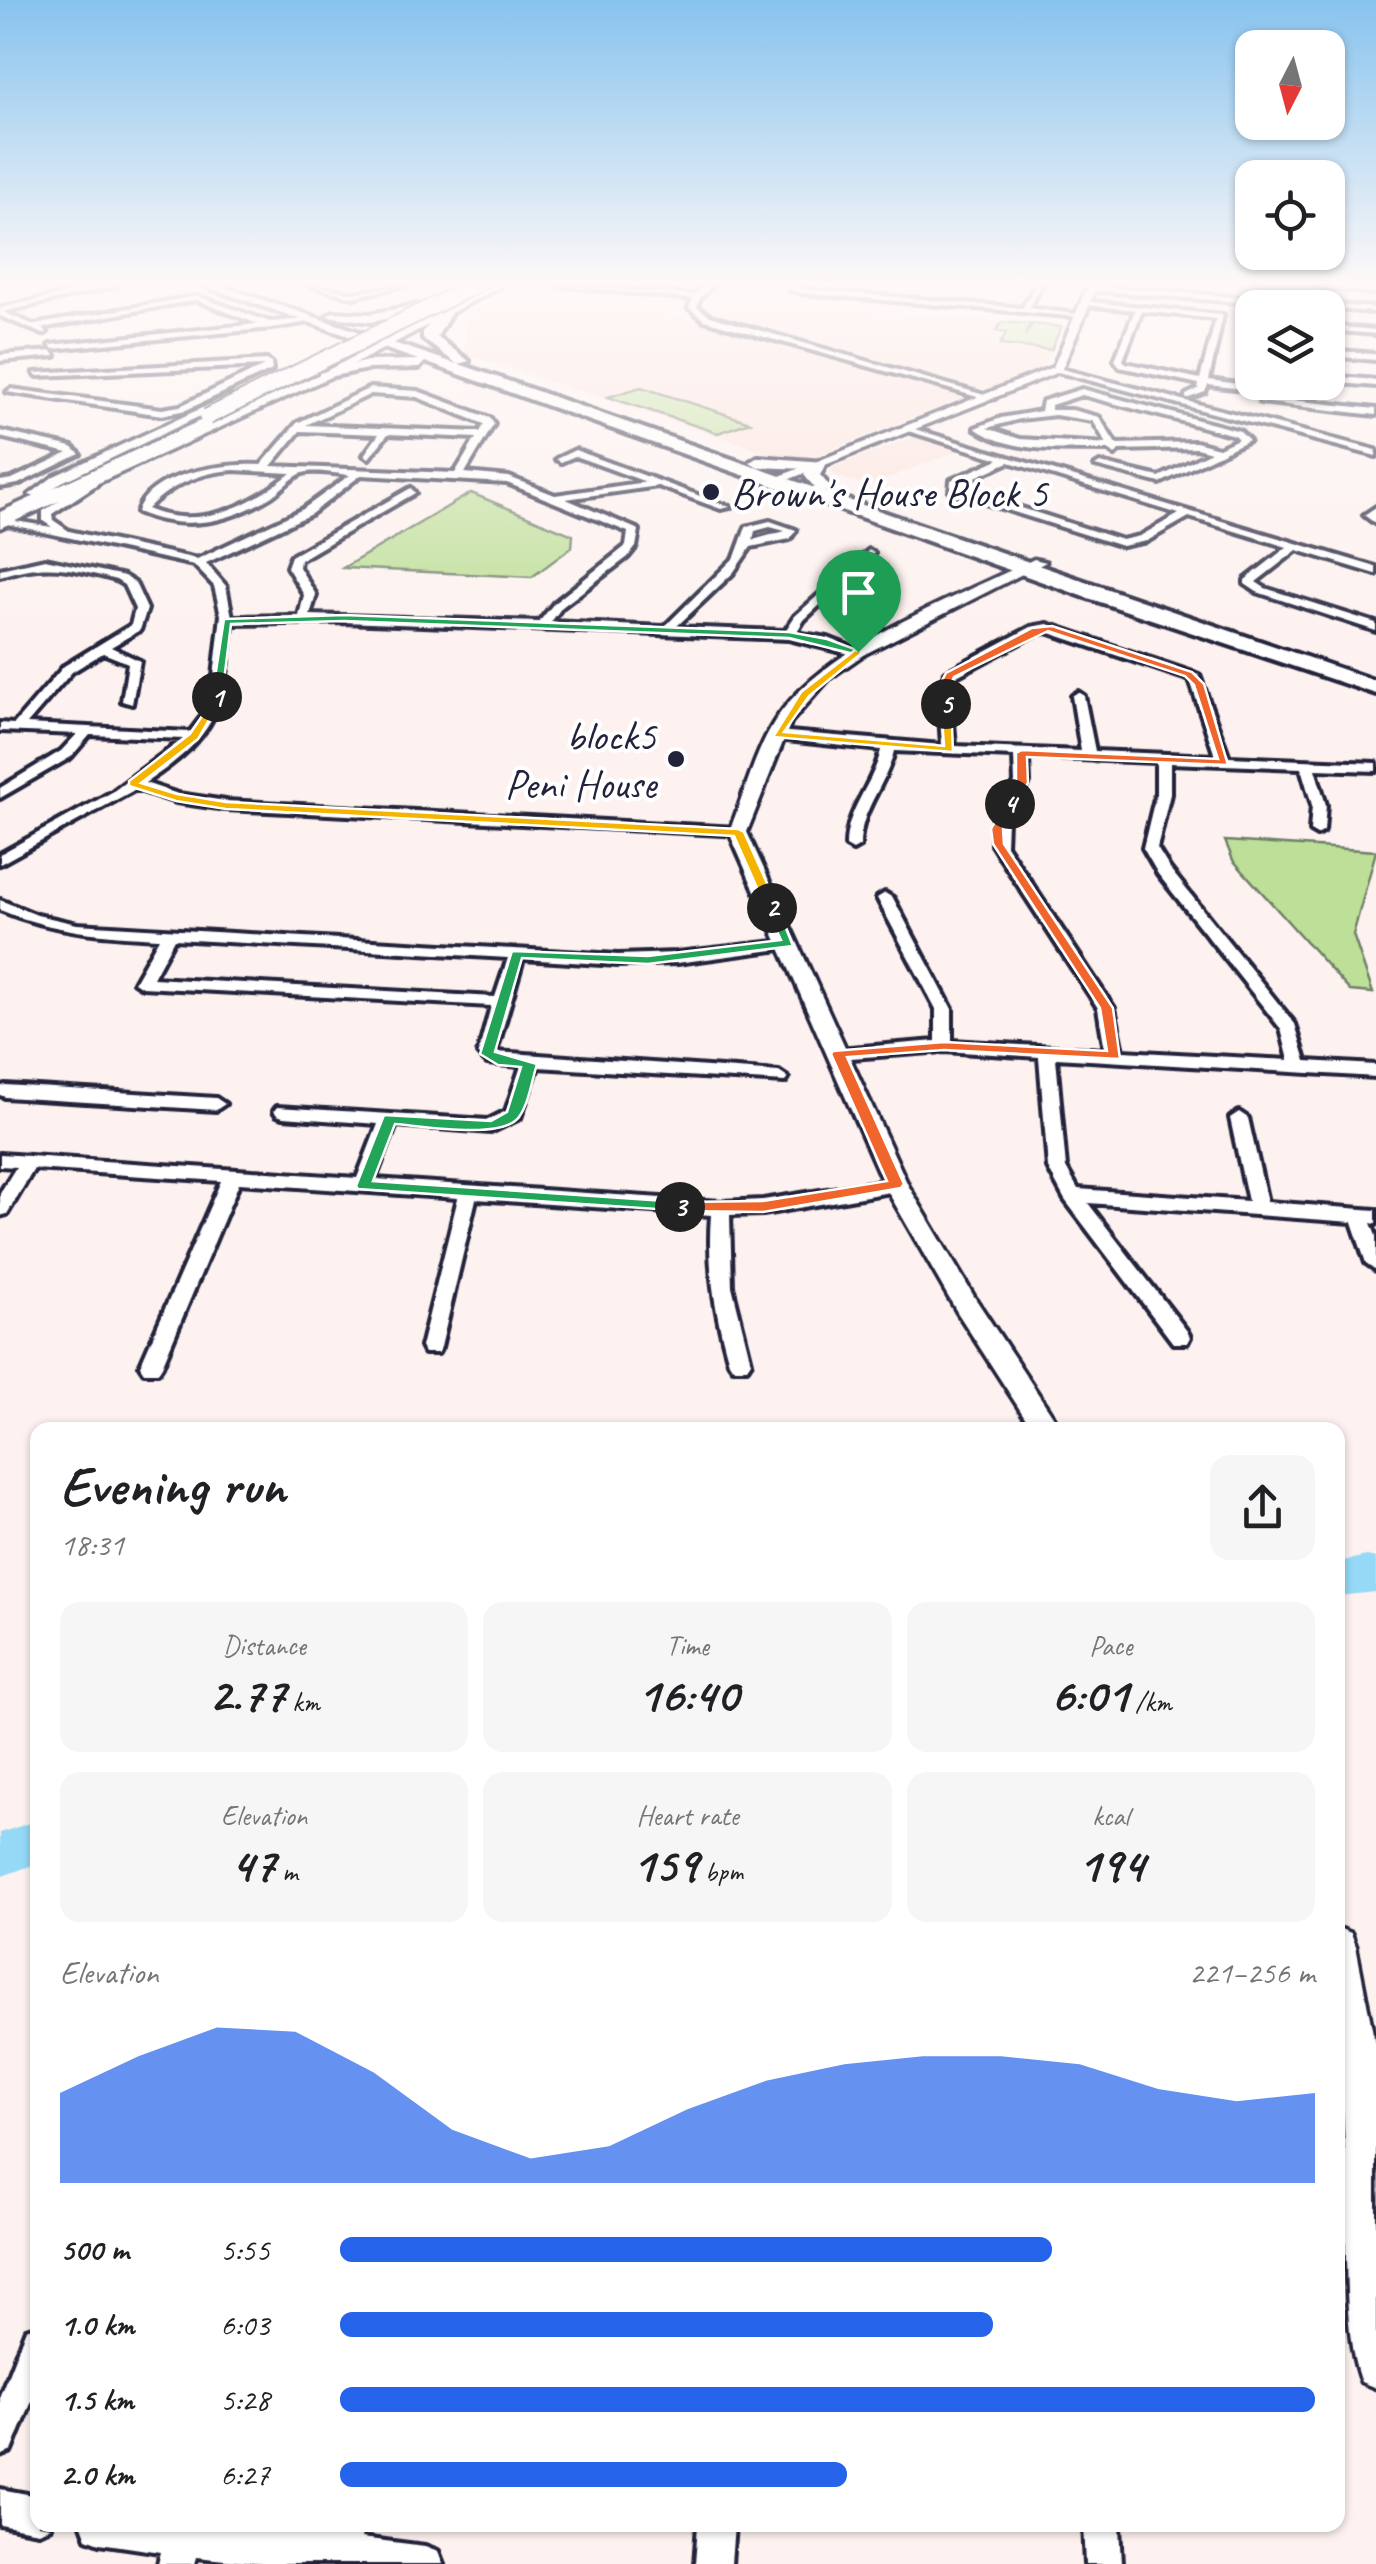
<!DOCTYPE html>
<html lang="en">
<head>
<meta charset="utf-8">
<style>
	body { margin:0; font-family:Caveat,sans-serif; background:#f6f6f6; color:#202124; height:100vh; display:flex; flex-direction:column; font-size:38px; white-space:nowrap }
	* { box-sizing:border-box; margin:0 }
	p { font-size:32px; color:#757577 }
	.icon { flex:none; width:55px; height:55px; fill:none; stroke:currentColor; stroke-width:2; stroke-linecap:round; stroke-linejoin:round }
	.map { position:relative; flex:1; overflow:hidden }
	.details { position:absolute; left:30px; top:1422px; width:1315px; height:1110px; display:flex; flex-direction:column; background:#fff; border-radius:20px; box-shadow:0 2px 8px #0004 }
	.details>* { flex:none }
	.needle { width:65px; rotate:186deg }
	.controls { position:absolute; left:1235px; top:30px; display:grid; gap:20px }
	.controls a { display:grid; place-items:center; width:110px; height:110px; border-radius:20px; background:#fff; box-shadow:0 2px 8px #0004; font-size:50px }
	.pin { position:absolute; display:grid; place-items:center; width:85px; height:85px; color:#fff; margin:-102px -42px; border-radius:50% 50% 50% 0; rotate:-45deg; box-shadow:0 0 10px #0007 }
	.pin .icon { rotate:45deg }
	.km { position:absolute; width:50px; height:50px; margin:-25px; border-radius:50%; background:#222; color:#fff; font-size:28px; line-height:50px; text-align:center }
	.round { display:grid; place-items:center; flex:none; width:105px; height:105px; border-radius:20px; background:#f6f6f6 }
	.summary { display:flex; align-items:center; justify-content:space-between; height:170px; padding:0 30px }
	h1 { font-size:55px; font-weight:700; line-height:75px }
	.stats { display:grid; grid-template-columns:repeat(3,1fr); gap:15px; height:170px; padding:10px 30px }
	.stats div { display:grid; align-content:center; border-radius:20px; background:#f6f6f6; text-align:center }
	.stats b { font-size:50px; font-weight:700 }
	.stats small { font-size:28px; font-weight:400 }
	.stats p { font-size:28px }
	.chart { height:280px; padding:20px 30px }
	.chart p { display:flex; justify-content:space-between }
	.chart svg { width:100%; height:180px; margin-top:10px; fill:#2563eb; opacity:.7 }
	ul { padding:0 30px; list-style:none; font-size:32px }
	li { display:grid; grid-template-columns:160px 120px 1fr; align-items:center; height:75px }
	li i { height:25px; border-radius:12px; background:#2563eb }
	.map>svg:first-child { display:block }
</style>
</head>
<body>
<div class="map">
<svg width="1376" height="2564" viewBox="0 0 1376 2564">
	<rect width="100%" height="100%" fill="#fdf2ef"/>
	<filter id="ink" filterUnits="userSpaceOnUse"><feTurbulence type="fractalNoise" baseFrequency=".01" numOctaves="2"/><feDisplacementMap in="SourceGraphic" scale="20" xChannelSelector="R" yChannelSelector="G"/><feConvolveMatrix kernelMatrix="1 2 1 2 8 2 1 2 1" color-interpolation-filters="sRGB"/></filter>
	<g filter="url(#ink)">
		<!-- built -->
		<g fill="#fbe2dc">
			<polygon points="502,292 641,306 958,393 960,399 807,459 789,459 465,354 464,318"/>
			<polygon points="708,296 1066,326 1043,367 997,388 980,389 713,315 702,303"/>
			<polygon points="919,435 963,449 869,486 833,475 831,468"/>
		</g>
		<!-- green -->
		<g fill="#bedf98" stroke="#70806a" stroke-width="2.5">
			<polygon points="1002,322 1030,324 1025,335 1033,324 1061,327 1051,350 1000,345 1006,333 996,331"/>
			<polygon points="641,387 750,422 718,433 608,397"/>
			<polygon points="471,493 573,535 572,547 532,577 343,568"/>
			<polygon points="1225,841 1376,851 1353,935 1373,993 1350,991 1233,860"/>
		</g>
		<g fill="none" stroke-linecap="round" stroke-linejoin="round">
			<!-- river -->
			<g fill="#95d9f7" fill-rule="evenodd">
				<polygon points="1367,1556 1376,1558 1376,1592 1338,1596 1338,1562"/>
				<polygon points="38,1820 38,1863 0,1877 0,1833"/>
			</g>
			<defs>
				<g id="minor">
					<polygon points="106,285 119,285 3,312 34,325 197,296 270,322 317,318 321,320 272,328 53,349 50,345 258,324 196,300 42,328 47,332 43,334 0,316 0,308"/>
					<polygon points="309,285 353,293 404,285 353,297"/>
					<polygon points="558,285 694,295 706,285 713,285 700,298 697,307 710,316 995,398 988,400 704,320 689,308 692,299"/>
					<polygon points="794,285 801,285 800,287 803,289 1022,308 1036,285 1042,285 1029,308 1084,315 1080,317 802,293 791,290"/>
					<polygon points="1317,285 1376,289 1376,293 1321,287"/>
					<polygon points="1092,286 1376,308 1376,312 1275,305 1278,308 1263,304 1089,290"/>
					<path d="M1082,301l141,14 -14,65 65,9 -4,3 -62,-7 -3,7 -19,7v-4l12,-6 1,-5 -79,-17 -5,-7 20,-50 -50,-5zM1142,311l74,8 -16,60 -74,-16 -3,-3z"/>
					<polygon points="1328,326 1376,330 1376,334 1328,330"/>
					<polygon points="1328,350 1376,354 1376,360 1328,356"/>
					<polygon points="52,351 55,356 0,361 0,355"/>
					<polygon points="267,360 271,363 272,370 186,410 162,415 7,392 11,389 162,409 180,406 264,366 38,376 34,373"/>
					<polygon points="1054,367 1376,450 1376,456 1054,371"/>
					<polygon points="1328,376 1376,380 1376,386 1328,382"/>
					<path d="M370,388l48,3 72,27 4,6 -29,49 44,4 46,18 91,-13 -71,-26 -14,6 -5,-3 19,-9 155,57 -9,2 -63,-23 -92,13 73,31 -3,17 -8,10 -66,50 -11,15 113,5 71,-70 11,-30 24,-6 26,9 -6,9 -39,8 -18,26 -57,54 109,4 10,-15 74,-66 5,3 -1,2 -69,65 -8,13 32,5 36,14 -6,4 -69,-17 -445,-17 -112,2c-8,84 -13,110 -87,159l33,11 48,7 512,27 7,4 -2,3 -517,-26 -50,-7 -40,-13 -136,75v-10l112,-62 71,-53 -93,-4 -19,22 -71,41v-10l61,-37 16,-17 -77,-3v-8l14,1 50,-58 67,-41 4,-16 -11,-24 -8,-5c-45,-12 -70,-19 -116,-4v-7l45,-10 79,17 11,7 12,26 -7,21 -29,17 29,14 -8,43 -10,-3 6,-38 -25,-10 -31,19 -45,52 163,8 16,-21 6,-17 9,-79 -7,-29 -20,-21 -187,-41 -5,-3 1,-2 49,8 -9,-6v-10l49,-31 4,5 -44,29 1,6 16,11 128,28 106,-50 47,-34c-13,-1 -34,-6 -47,-2 -10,3 -22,17 -31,23 -42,27 -88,36 -135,16 12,-40 88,-49 124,-47l36,-42zM371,394l46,3 67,27 -4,8 -174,-7zM300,431l79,3 -15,21 5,3 19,-24 88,4 -21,35 -184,-7zM234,470l57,3c-41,33 -92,58 -144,36 23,-24 54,-37 87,-39zM361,475l146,8 121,49 -2,14 -72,57 -15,19 -229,-7 6,-20 -17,-28 1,-7 115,-67 -4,-5 -120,68 -4,11 17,28 -5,21 -67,1 -6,-31 -20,-23 105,-49zM770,527l15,4 -32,9 2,-9z"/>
					<path d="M1082,389l158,42 9,9 -89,43 -65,-17 5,-3 59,14 52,-25 -15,-4 -77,2 -4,5 -6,-5c-42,-1 -98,4 -134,-22l26,-10 40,-7 2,-10zM1082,395l152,40 4,4 -19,9 -23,-6 -80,2 -17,-27 -27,-7h-21v-5zM1055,415l38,6 14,23 -87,-5 -33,-11 33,-9z"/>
					<polygon points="1263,397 1376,409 1376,415 1260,402"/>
					<path d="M908,427l468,140v7l-79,-24 -41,32 9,6 111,35v8l-119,-39 -12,-8v-4l42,-33 -98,-30 -42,24 -25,5 -172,-54 1,-12 48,-21 -91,-28zM1009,462l170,52 -39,22 -18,4 -163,-52 1,-4z"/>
					<polygon points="0,431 72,447 80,454 18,484 0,487 0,481 12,479 68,453 0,437"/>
					<polygon points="1376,507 1376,524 1364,515"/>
					<path d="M1048,624l151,51 30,82 147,6v8l-61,-2 11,36 -2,26 -7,4 -7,-4 2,-26 -11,-37 -131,-5v31l-13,54 13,21 125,155 11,37 70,4v12l-320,-19 10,110 12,21 170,12 -18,-83 9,-6 9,6 19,84 109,8v14l-5,-1 5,13v34l-10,-7 -14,-41 -264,-19 99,128 3,6 -3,6h-14l-108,-143 -17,-32 -9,-111 -95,-6 -106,8 -9,-5 9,-5 98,-8v-32l-59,-111 8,-5 8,5 59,111v32l153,9 -7,-42 -106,-163 1,-25 22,-37 -1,-27 -120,-5c-8,35 -34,58 -34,95l-7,4 -7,-4c0,-37 27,-61 35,-96l-104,-11 -7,-4 7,-4 165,14 -4,-59 8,-14 85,-45zM1047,632l143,48 25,76 -120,-5 -11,-55 -6,-4 -6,4 9,55 -126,-5 -5,-60 5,-9 83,-44zM1028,757l128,5v32l-13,54 15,26 123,155 8,31 -166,-9 -9,-43 -108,-163 1,-25 22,-37z"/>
					<path d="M0,900l37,15 40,9 541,31 59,-2 117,-13 2,3 -8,5 -111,15 -59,2 -95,-6 -27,93 283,20 9,6 -3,4 -247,-15 -18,51 -29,14 -95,-7 -21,54 346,23 42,-2 133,-21 9,6 -9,6 -133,23 -33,1 2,71 19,76 -4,6h-14l-4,-6c-14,-49 -22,-96 -18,-147l-235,-16 -35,148 -3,6h-14l-3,-6 37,-149 -219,-15 -77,183 -4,6h-14l-4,-6 81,-185 -187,-12 -27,45 -7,2v-23l16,-26 -16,-1v-12l357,24 21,-54 -95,-7 -6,-2 -3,-4 3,-4 211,13 18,-9 15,-45 -34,-3 -9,-9 13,-48 -349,-19 -8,-5 25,-44c-58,-3 -105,-6 -159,-28zM174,939l334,19 -13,39 -342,-19z"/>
					<polygon points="5,1085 216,1098 225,1104 216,1110 5,1097 0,1095 0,1087"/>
					<polygon points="38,2325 38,2386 12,2451 0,2456 0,2395 26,2329"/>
					<polygon points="0,2489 38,2496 38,2525 51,2527 38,2532 0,2525"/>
					<polygon points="82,2525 233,2525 327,2535 329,2525 365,2525 361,2538 425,2546 438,2551 443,2564 263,2564 196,2557 194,2564 158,2564 161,2552 100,2543 87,2538"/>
					<polygon points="698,2525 734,2525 731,2564 695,2564"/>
					<polygon points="1084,2525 1120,2525 1122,2564 1086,2564"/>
				</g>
				<g id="tertiary">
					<polygon points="493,285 504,285 328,378 0,528 0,519 320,374"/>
					<polygon points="1088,285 1098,285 1061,371 780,483 770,480 1053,367"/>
					<polygon points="228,396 238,398 62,482 39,498 29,495 54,476"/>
					<path d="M1034,559l12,3 -183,93 -33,23 -39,44 -44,110 161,353 67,113 87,132h-29l-76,-118 -73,-127 -155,-353c14,-34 27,-83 47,-113 51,-75 178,-120 258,-160z"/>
					<path d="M1338,1928l13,5 5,13 20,103v339l-15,-6c-21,-51 -13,-171 -16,-230 -2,-75 -12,-150 -7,-224z"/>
				</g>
				<g id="primary">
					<polygon points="201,285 218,285 457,364 423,339 423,331 442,311 452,311 437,337 469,361 459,364 815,488 804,475 807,469 758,467 750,462 758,457 824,462 826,465 820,475 831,488 825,492 1376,681 1376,694 1085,597 425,362 419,368 367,369 319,379 319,373 367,361 418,360"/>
					<polygon points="417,305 423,309 421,312 370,322 327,316 333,312 370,314"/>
				</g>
				<polygon id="trunk" points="248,399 256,404 254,407 0,524 0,512"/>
			</defs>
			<!-- minor casing -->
			<use href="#minor" stroke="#22223b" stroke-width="8"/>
			<!-- tertiary casing -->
			<use href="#tertiary" stroke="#22223b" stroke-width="7"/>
			<!-- primary casing -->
			<use href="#primary" stroke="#22223b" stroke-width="8"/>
			<!-- trunk casing -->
			<use href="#trunk" stroke="#22223b" stroke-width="7"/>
			<!-- minor -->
			<use href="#minor" fill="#fff" fill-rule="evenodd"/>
			<!-- tertiary -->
			<use href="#tertiary" fill="#fff" fill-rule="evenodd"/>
			<!-- primary -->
			<use href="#primary" fill="#fff" fill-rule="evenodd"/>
			<!-- trunk -->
			<use href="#trunk" fill="#fff" fill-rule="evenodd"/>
			<defs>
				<polyline id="trunk-bridge" points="207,417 476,285"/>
			</defs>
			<!-- trunk-bridge casing -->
			<use href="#trunk-bridge" stroke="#22223b" stroke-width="19" stroke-linecap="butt"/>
			<!-- trunk-bridge -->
			<use href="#trunk-bridge" stroke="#fff" stroke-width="15"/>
		</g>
	</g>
	<!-- sky -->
	<linearGradient id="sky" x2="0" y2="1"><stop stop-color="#87c3ee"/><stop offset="0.44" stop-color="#fef9f8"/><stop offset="1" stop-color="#fef9f8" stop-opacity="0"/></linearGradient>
	<rect width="1376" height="644" fill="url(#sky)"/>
	<!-- split-1 -->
	<polygon fill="#22a559" stroke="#fff" stroke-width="2.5" points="344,615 789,632 827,639 863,652 858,655 789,638 344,621 231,624 222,697 217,700 212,697 224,619"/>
	<!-- split-2 -->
	<polygon fill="#f5b400" stroke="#fff" stroke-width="2.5" points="217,694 222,697 198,739 141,783 177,794 226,802 738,829 744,832 778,908 772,912 766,908 734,836 226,809 176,801 129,786 129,781 190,734"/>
	<!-- split-3 -->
	<path fill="#22a559" stroke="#fff" stroke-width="2.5" d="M772,905l6,3 15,38 -145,18 -126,-6 -27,94 42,12c-5,16 -8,39 -18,53 -16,23 -98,9 -124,7l-22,57 307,21 6,1v8l-328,-22 -2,-3 28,-71 107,6 16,-9 14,-45 -23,-2 -18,-11 32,-103 136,5 133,-16 -15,-32z"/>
	<!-- split-4 -->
	<polygon fill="#f0652b" stroke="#fff" stroke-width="2.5" points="1006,802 1015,804 1003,829 1004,844 1113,1008 1120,1059 944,1050 847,1057 904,1184 901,1188 763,1212 675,1211 675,1203 680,1202 763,1201 887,1181 831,1054 833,1051 944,1042 1107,1051 1100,1008 993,844 991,829"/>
	<!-- split-5 -->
	<polygon fill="#f0652b" stroke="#fff" stroke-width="2.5" points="1052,626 1192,672 1204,684 1228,765 1027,757 1028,783 1014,806 1006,806 1016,783 1016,753 1022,750 1218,759 1194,685 1185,676 1048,631 954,677 950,686 951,704 942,706 939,686 946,673 1032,628"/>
	<!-- split-6 -->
	<polygon fill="#f5b400" stroke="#fff" stroke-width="2.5" points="855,650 863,652 809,696 784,732 944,746 941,704 946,701 951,704 953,752 773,737 801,692"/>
	<!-- markers -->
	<g fill="#22223b" stroke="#fff" stroke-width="4">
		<circle cx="711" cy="492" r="10"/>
		<circle cx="676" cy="759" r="10"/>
	</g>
	<g text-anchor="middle" stroke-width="8" stroke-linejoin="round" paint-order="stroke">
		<!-- far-poi labels -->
		<g font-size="42" fill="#22223b" stroke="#fff" text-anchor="start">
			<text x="731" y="507">Brown's House Block 5</text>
			<text x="656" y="750" text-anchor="end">block5<tspan x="656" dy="48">Peni House</tspan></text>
		</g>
	</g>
</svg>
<div class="controls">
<a><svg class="needle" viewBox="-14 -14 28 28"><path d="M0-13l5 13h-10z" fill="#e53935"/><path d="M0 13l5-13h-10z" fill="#757577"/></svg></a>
<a><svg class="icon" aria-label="locate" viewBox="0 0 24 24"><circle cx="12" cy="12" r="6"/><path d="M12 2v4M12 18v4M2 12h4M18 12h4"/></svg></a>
<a><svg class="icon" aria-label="layers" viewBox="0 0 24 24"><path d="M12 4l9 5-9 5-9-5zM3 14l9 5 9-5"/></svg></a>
</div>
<div class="pin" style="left:858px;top:652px;background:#1e9e55"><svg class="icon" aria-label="arrive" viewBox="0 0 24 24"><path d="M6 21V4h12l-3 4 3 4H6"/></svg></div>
<b class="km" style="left:217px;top:697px">1</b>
<b class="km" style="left:772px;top:908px">2</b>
<b class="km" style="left:680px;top:1207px">3</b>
<b class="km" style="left:1010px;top:804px">4</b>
<b class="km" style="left:946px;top:704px">5</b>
<section class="details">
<div class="summary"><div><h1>Evening run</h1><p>18:31</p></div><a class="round"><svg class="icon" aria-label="share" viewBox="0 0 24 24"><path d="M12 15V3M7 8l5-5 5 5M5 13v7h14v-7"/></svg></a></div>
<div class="stats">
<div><p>Distance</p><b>2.77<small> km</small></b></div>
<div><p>Time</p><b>16:40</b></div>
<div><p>Pace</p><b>6:01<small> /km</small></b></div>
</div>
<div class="stats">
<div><p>Elevation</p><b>47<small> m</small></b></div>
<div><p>Heart rate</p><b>159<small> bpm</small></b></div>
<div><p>kcal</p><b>194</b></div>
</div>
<div class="chart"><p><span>Elevation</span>221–256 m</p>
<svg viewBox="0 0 160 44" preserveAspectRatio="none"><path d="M0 44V22L10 13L20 6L30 7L40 17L50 31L60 38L70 35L80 26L90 19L100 15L110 13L120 13L130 15L140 21L150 24L160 22V44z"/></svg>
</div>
<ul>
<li><b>500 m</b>5:55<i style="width:73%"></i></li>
<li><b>1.0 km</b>6:03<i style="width:67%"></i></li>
<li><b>1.5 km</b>5:28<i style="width:100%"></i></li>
<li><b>2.0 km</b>6:27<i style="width:52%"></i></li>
</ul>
</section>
</div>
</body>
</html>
